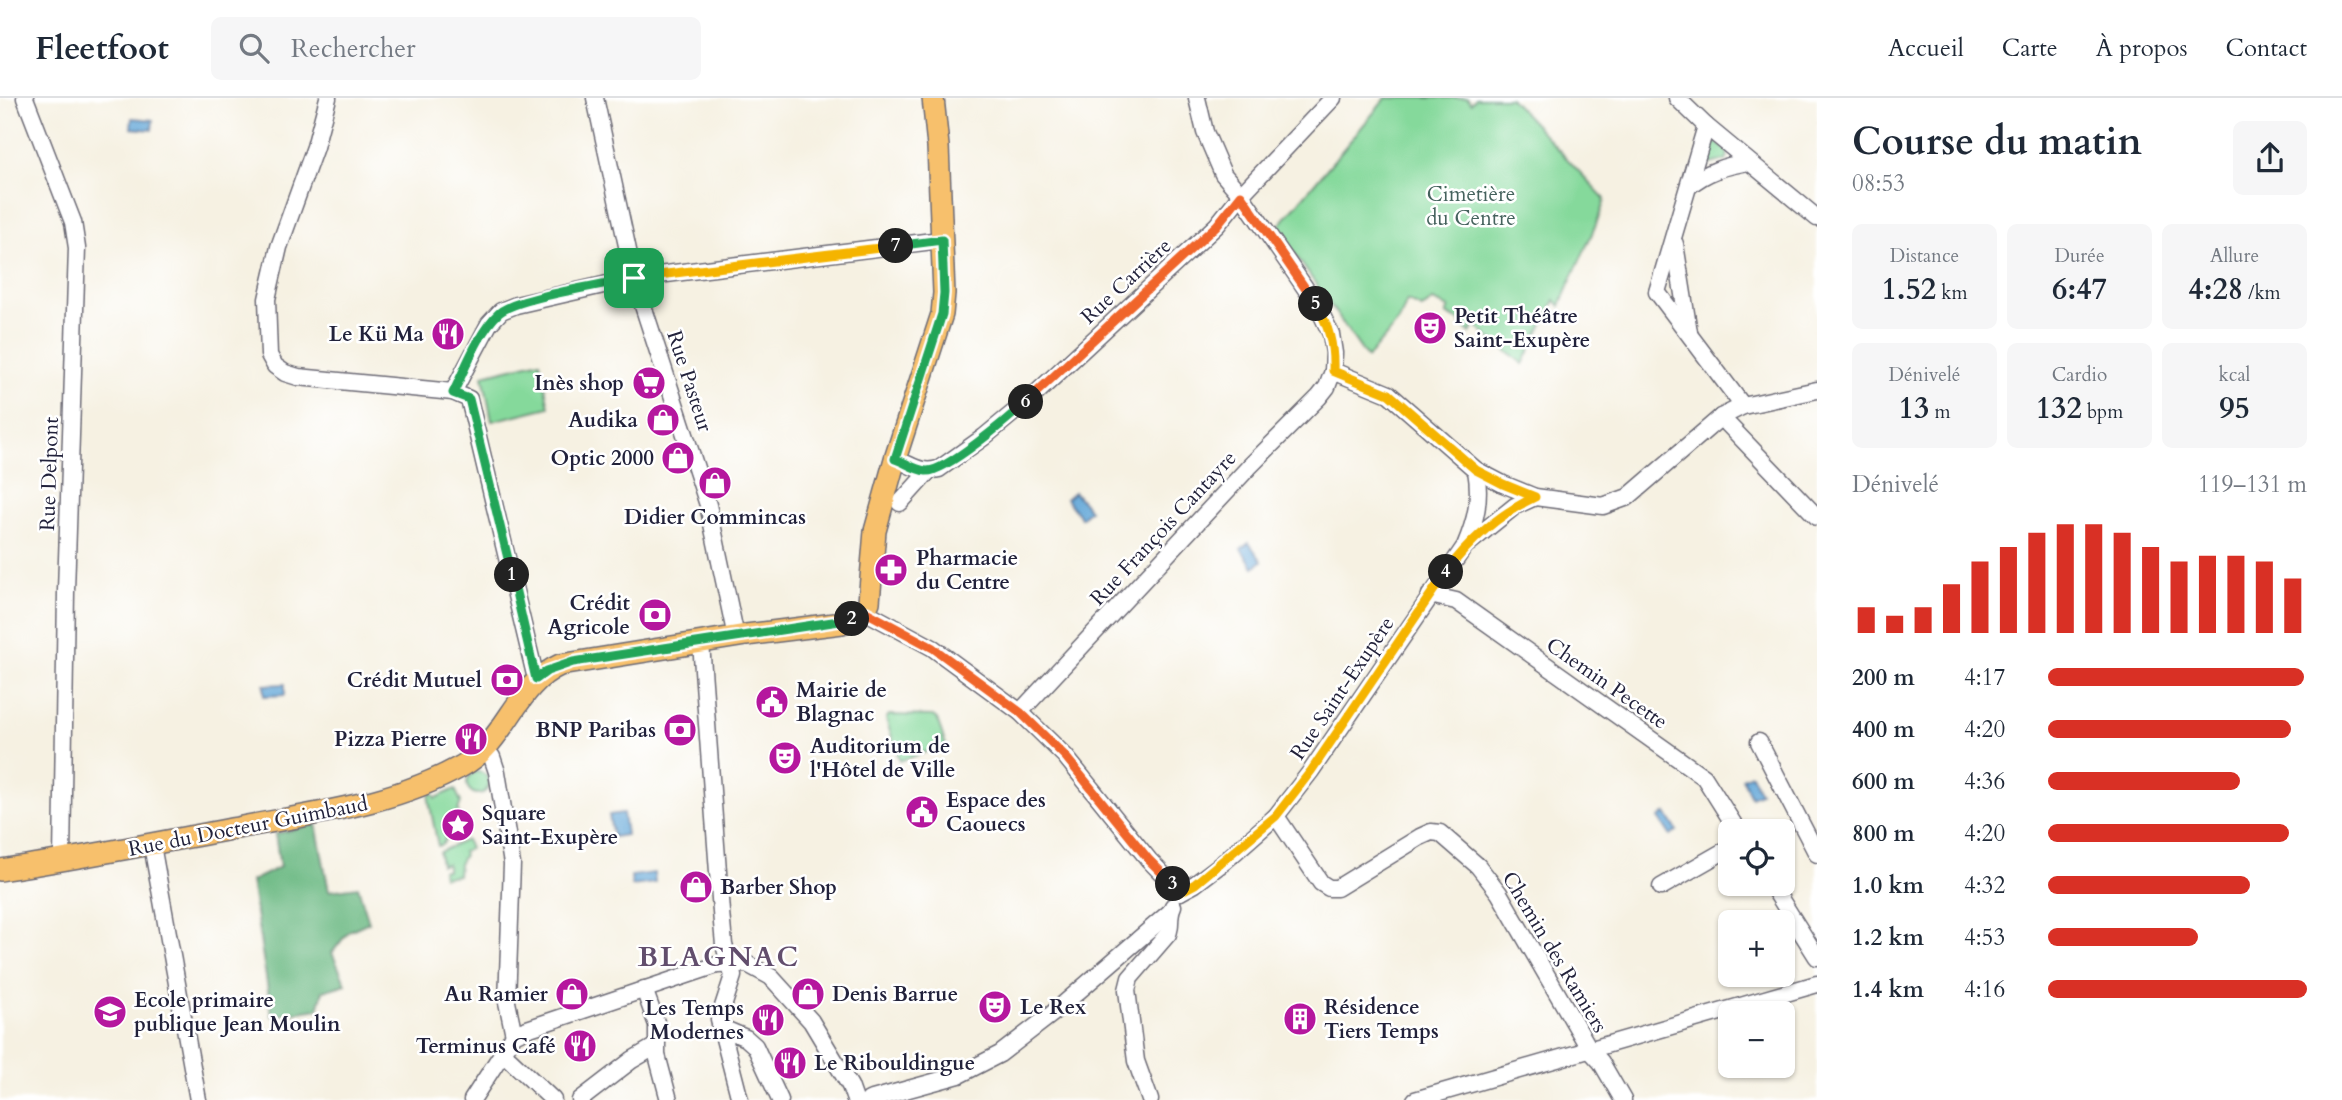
<!DOCTYPE html>
<html lang="fr">
<head>
<meta charset="utf-8">
<style>
	body { margin:0; font-family:Cardo,serif; background:#f6f6f7; color:#1f2937; height:100vh; display:flex; flex-direction:column; font-size:26px; white-space:nowrap }
	* { box-sizing:border-box; margin:0 }
	p { font-size:23px; color:#747a83 }
	.icon { flex:none; width:38px; height:38px; fill:none; stroke:currentColor; stroke-width:2; stroke-linecap:round; stroke-linejoin:round }
	.map { position:relative; flex:1; overflow:hidden }
	.details { display:flex; flex-direction:column; background:#fff; width:525px }
	.details>* { flex:none }
	.tools { position:absolute; left:1718px; top:721px; display:grid; gap:14px }
	.tools a { display:grid; place-items:center; width:77px; height:77px; border-radius:10px; background:#fff; box-shadow:0 2px 5px #0004; font-size:35px }
	.pin { position:absolute; display:grid; place-items:center; width:60px; height:60px; color:#fff; margin:-30px; border-radius:14px; box-shadow:0 4px 10px #0006 }
	.km { position:absolute; width:35px; height:35px; margin:-18px; border-radius:50%; background:#222; color:#fff; font-size:19px; line-height:35px; text-align:center }
	.round { display:grid; place-items:center; flex:none; width:74px; height:74px; border-radius:10px; background:#f6f6f7 }
	.headline { display:flex; align-items:center; justify-content:space-between; height:119px; padding:0 35px }
	h1 { font-size:38px; font-weight:600; line-height:52px }
	.metrics { display:grid; grid-template-columns:repeat(3,1fr); gap:10px; height:119px; padding:7px 35px }
	.metrics div { display:grid; align-content:center; border-radius:10px; background:#f6f6f7; text-align:center }
	.metrics b { font-size:30px; font-weight:600 }
	.metrics small { font-size:19px; font-weight:400 }
	.metrics p { font-size:19px }
	.chart { height:196px; padding:14px 35px }
	.chart p { display:flex; justify-content:space-between }
	.chart svg { width:100%; height:126px; margin-top:7px; stroke:#d93025; stroke-width:6 }
	ul { padding:0 35px; list-style:none; font-size:23px }
	li { display:grid; grid-template-columns:112px 84px 1fr; align-items:center; height:52px }
	li i { height:18px; border-radius:9px; background:#d93025 }
	header { display:flex; align-items:center; gap:42px; box-sizing:border-box; height:98px; padding:0 35px; background:#fff; border-bottom:2px solid #e0e1e3 }
	header strong { font-size:33px }
	nav { display:flex; gap:38px; margin-inline-start:auto; font-size:24px }
	.search { width:490px; height:63px; background:#f6f6f7; display:flex; align-items:center; gap:18px; box-sizing:border-box; padding:0 24px; border-radius:10px; color:#747a83; font-size:26px }
	main { display:flex; flex:1; min-height:0 }
	.map>svg:first-child { display:block }
</style>
</head>
<body>
<header>
<strong>Fleetfoot</strong>
<div class="search"><svg class="icon" aria-label="search" viewBox="0 0 24 24"><circle cx="10" cy="10" r="6"/><path d="M15 15l6 6"/></svg>Rechercher</div>
<nav><a>Accueil</a><a>Carte</a><a>À propos</a><a>Contact</a></nav>
</header>
<main>
<div class="map">
<svg width="1817" height="1002" viewBox="0 0 1817 1002">
	<rect width="100%" height="100%" fill="#fff"/>
	<filter id="ink" filterUnits="userSpaceOnUse"><feTurbulence type="fractalNoise" baseFrequency=".0143" numOctaves="2"/><feDisplacementMap in="SourceGraphic" scale="14" xChannelSelector="R" yChannelSelector="G"/><feConvolveMatrix kernelMatrix="1 2 1 2 8 2 1 2 1" color-interpolation-filters="sRGB"/></filter>
	<filter id="wash" filterUnits="userSpaceOnUse"><feTurbulence type="fractalNoise" baseFrequency=".00686" numOctaves="4" result="noise"/><feDisplacementMap in="SourceGraphic" scale="28" xChannelSelector="R" yChannelSelector="G"/><feGaussianBlur stdDeviation="1.57" result="paint"/><feColorMatrix in="noise" values="0 0 0 0 0 0 0 0 0 0 0 0 0 0 0 0 0 1.4 0 .05"/><feComposite in="paint" operator="in"/></filter>
	<g filter="url(#wash)">
		<rect width="100%" height="100%" fill="#f6f1e2"/>
		<!-- green -->
		<g fill="#85d99b" stroke="#547e6b" stroke-width="2">
			<path d="M1386,0h81l4,5 5,-5h34l95,101c-11,37 -31,70 -45,107l-5,-6 -32,64 -48,-38 -5,7 -9,-9v-2l-15,-8 3,-6 -16,-7 -11,7 -15,-7 -8,20 -32,37 -90,-130z"/>
			<polygon points="1713,42 1726,52 1728,58 1726,62 1707,67 1703,64 1707,46"/>
			<polygon points="540,263 549,309 492,323 483,277"/>
			<polygon points="889,617 933,618 937,621 946,647 900,663 886,621"/>
			<circle cx="478" cy="685" r="11"/>
			<polygon points="455,691 461,704 458,712 459,719 454,723 443,746 438,748 429,703 430,696 433,695 436,700"/>
			<polygon points="466,742 470,750 463,754 464,757 459,766 458,777 443,779 442,772 447,772 447,766 441,767 439,754"/>
		</g>
		<!-- forest -->
		<polygon fill="#6cb983" stroke="#476e5f" stroke-width="2" points="316,726 329,793 358,789 369,824 349,833 332,855 346,886 323,893 318,911 272,918 251,783 280,769 275,736"/>
		<!-- water -->
		<g fill="#63a7d8" stroke="#42648a" stroke-width="2">
			<polygon points="132,20 153,22 152,32 131,30"/>
			<polygon points="1074,394 1090,412 1081,420 1066,401"/>
			<polygon points="1249,445 1262,463 1254,469 1241,451"/>
			<polygon points="285,586 285,597 264,598 264,587"/>
			<polygon points="1751,676 1760,695 1751,699 1742,680"/>
			<polygon points="623,715 626,737 613,739 609,717"/>
			<polygon points="1666,715 1677,733 1670,737 1659,720"/>
			<polygon points="654,775 655,785 632,788 631,778"/>
		</g>
	</g>
	<g filter="url(#ink)">
		<g fill="none" stroke-linecap="round" stroke-linejoin="round">
			<defs>
				<g id="minor">
					<polyline points="25,0 73,124 77,150 66,493 62,763"/>
					<polyline points="328,0 315,49 279,149 267,201 269,257 275,268 285,275 298,279 453,294 469,301 536,581"/>
					<polyline points="595,0 634,180 708,407 736,539"/>
					<polyline points="1677,0 1706,28 1657,194 1743,308"/>
					<polyline points="1706,28 1817,120"/>
					<path d="M1689,88c19,-15 36,-20 59,-24"/>
					<polyline points="1675,146 1689,234"/>
					<polyline points="1333,273 1389,296 1476,372 1503,386 1535,399 1603,408 1628,399 1721,319 1743,308 1817,292"/>
					<polyline points="453,294 489,226 501,213 516,207 634,180 941,142"/>
					<polyline points="1721,319 1817,419"/>
					<path d="M895,361c18,6 24,15 44,10l45,-32 46,-38 187,-174 24,-30 92,-97"/>
					<polyline points="900,405 928,374"/>
					<polyline points="1469,445 1515,408 1535,399"/>
					<polyline points="1430,497 1456,503 1704,679 1738,733"/>
					<polyline points="866,514 933,550 1020,614 1065,658 1149,762 1180,794"/>
					<polyline points="701,545 721,814 724,847 733,878 719,921 740,1002"/>
					<polyline points="1020,614 1250,368 1319,299 1327,289 1333,273 1334,255 1331,236 1318,209 1295,175 1241,97 1223,76 1205,34 1197,0"/>
					<polyline points="1759,644 1817,756"/>
					<polyline points="486,651 492,659 497,674 512,766 507,904 514,937"/>
					<polyline points="1276,718 1321,785 1329,790 1337,790 1420,739 1431,734 1440,735 1478,768 1499,795 1590,952 1601,964 1623,1002"/>
					<polyline points="152,747 198,1002"/>
					<polyline points="1771,786 1817,859"/>
					<polyline points="1661,789 1731,749"/>
					<path d="M1180,794l15,-8 29,-22 52,-46 35,-45 154,-225c11,-26 16,-47 11,-76"/>
					<polyline points="644,891 657,927 657,957 669,1002"/>
					<polyline points="720,929 746,940 755,948 780,1002"/>
					<polyline points="503,955 553,1002"/>
					<polyline points="472,1002 514,937 524,932 717,867 747,866 771,879 811,923 850,988 855,1002"/>
					<polyline points="580,1002 632,962 656,948"/>
					<polyline points="869,1002 959,977 1000,956 1052,916 1169,815"/>
					<path d="M1150,1002l-14,-39 -9,-71 3,-12 38,-44c4,-10 0,-18 5,-28"/>
					<polyline points="1415,1002 1817,886"/>
				</g>
				<path id="major" d="M0,772c81,-12 161,-28 242,-43 75,-14 152,-23 220,-61 45,-25 53,-81 98,-101l186,-30 96,-12c13,-4 22,-7 27,-21l6,-71 20,-72 47,-145 2,-21 -6,-147 -5,-48"/>
			</defs>
			<!-- minor casing -->
			<use href="#minor" stroke="#6c6a75" stroke-width="19"/>
			<!-- major casing -->
			<use href="#major" stroke="#6c6a75" stroke-width="24"/>
			<!-- minor -->
			<use href="#minor" stroke="#fff" stroke-width="16"/>
			<!-- major -->
			<use href="#major" stroke="#f7c06c" stroke-width="21"/>
		</g>
	</g>
	<g fill="none" stroke-linecap="round" stroke-linejoin="round" filter="url(#ink)">
		<defs>
			<path id="split-1" d="M512,477l-43,-176 -16,-6c12,-24 26,-62 46,-80 16,-15 107,-29 135,-35"/>
			<polyline id="split-2" points="512,477 536,581 547,573 573,564 852,521"/>
			<polyline id="split-3" points="852,521 866,514 933,550 1020,614 1065,658 1149,762 1173,786"/>
			<polyline id="split-4" points="1173,786 1180,794 1195,786 1276,718 1311,673 1446,474"/>
			<path id="split-5" d="M1316,206c13,22 18,41 17,67l56,23 87,76 27,14 32,13c-36,17 -65,43 -89,75"/>
			<polyline id="split-6" points="1026,304 1217,127 1241,97 1316,206"/>
			<path id="split-7" d="M896,148l46,-6 2,53 -2,21 -47,145c10,3 19,11 31,12 19,2 84,-54 100,-69"/>
			<polyline id="split-8" points="634,180 896,148"/>
		</defs>
		<!-- split-1 casing -->
		<use href="#split-1" stroke="#fff" stroke-width="14"/>
		<!-- split-2 casing -->
		<use href="#split-2" stroke="#fff" stroke-width="14"/>
		<!-- split-3 casing -->
		<use href="#split-3" stroke="#fff" stroke-width="14"/>
		<!-- split-4 casing -->
		<use href="#split-4" stroke="#fff" stroke-width="14"/>
		<!-- split-5 casing -->
		<use href="#split-5" stroke="#fff" stroke-width="14"/>
		<!-- split-6 casing -->
		<use href="#split-6" stroke="#fff" stroke-width="14"/>
		<!-- split-7 casing -->
		<use href="#split-7" stroke="#fff" stroke-width="14"/>
		<!-- split-8 casing -->
		<use href="#split-8" stroke="#fff" stroke-width="14"/>
		<!-- split-1 -->
		<use href="#split-1" stroke="#22a559" stroke-width="9"/>
		<!-- split-2 -->
		<use href="#split-2" stroke="#22a559" stroke-width="9"/>
		<!-- split-3 -->
		<use href="#split-3" stroke="#f0652b" stroke-width="9"/>
		<!-- split-4 -->
		<use href="#split-4" stroke="#f5b400" stroke-width="9"/>
		<!-- split-5 -->
		<use href="#split-5" stroke="#f5b400" stroke-width="9"/>
		<!-- split-6 -->
		<use href="#split-6" stroke="#f0652b" stroke-width="9"/>
		<!-- split-7 -->
		<use href="#split-7" stroke="#22a559" stroke-width="9"/>
		<!-- split-8 -->
		<use href="#split-8" stroke="#f5b400" stroke-width="9"/>
	</g>
	<!-- icons -->
	<defs>
		<symbol id="theatre-disc" viewBox="-11 -11 22 22"><circle r="9.5" fill="#b5179e" stroke="#fff"/><path d="M-5-5.5Q0-4 5-5.5V0Q5 5 0 6Q-5 5-5 0ZM-3.3-2.5H-1v1.5H-3.3ZM1-2.5H3.3v1.5H1ZM-2.8 1Q0 5.5 2.8 1Z" fill="#fff"/></symbol>
		<symbol id="restaurant-disc" viewBox="-11 -11 22 22"><circle r="9.5" fill="#b5179e" stroke="#fff"/><path d="M-5-6h1v4h1v-4h1v4h1v-4h1v5L-1.5 .5V6h-2V.5L-5-1ZM5-6V6H3V1.5H1.5Q1.5-4 5-6Z" fill="#fff"/></symbol>
		<symbol id="supermarket-disc" viewBox="-11 -11 22 22"><circle r="9.5" fill="#b5179e" stroke="#fff"/><path d="M-6-5.5h2.5l.6 2H6L4.5 2H-2.5L-4.4-4H-6ZM-1.5 3.2a1.3 1.3 0 1 0 .1 0ZM3 3.2a1.3 1.3 0 1 0 .1 0Z" fill="#fff"/></symbol>
		<symbol id="shop-disc" viewBox="-11 -11 22 22"><circle r="9.5" fill="#b5179e" stroke="#fff"/><path d="M-5-2.5h2.3a2.7 3.5 0 0 1 5.4 0H5L5.5 6h-11ZM-1.5-2.5h3a1.5 2.3 0 0 0-3 0Z" fill="#fff"/></symbol>
		<symbol id="pharmacy-disc" viewBox="-11 -11 22 22"><circle r="9.5" fill="#b5179e" stroke="#fff"/><path d="M-2-6h4v4h4v4h-4v4h-4v-4h-4v-4h4Z" fill="#fff"/></symbol>
		<symbol id="bank-disc" viewBox="-11 -11 22 22"><circle r="9.5" fill="#b5179e" stroke="#fff"/><path d="M-6-4H6V4H-6ZM0-2.3a2.3 2.3 0 1 0 0 4.6a2.3 2.3 0 1 0 0-4.6Z" fill="#fff"/></symbol>
		<symbol id="civic-disc" viewBox="-11 -11 22 22"><circle r="9.5" fill="#b5179e" stroke="#fff"/><path d="M-.6-6.5H3V-4.5H.6V-3L4-1V1h2V6H-6V1h2V-1L-.6-3ZM-1.2 2.5V6h2.4V2.5Z" fill="#fff"/></symbol>
		<symbol id="sight-disc" viewBox="-11 -11 22 22"><circle r="9.5" fill="#b5179e" stroke="#fff"/><path d="M0-6L1.8-2.2L6-1.7L2.9 1.2L3.7 5.4L0 3.3L-3.7 5.4L-2.9 1.2L-6-1.7L-1.8-2.2Z" fill="#fff"/></symbol>
		<symbol id="school-disc" viewBox="-11 -11 22 22"><circle r="9.5" fill="#b5179e" stroke="#fff"/><path d="M0-5L7-2L0 1L-7-2ZM-4 1L0 2.5L4 1V4Q0 6-4 4Z" fill="#fff"/></symbol>
		<symbol id="building-disc" viewBox="-11 -11 22 22"><circle r="9.5" fill="#b5179e" stroke="#fff"/><path d="M-4-6H4V6H1V3H-1V6H-4ZM-2.5-4.3h1.7v1.8h-1.7ZM.8-4.3h1.7v1.8H.8ZM-2.5-1h1.7V.8h-1.7ZM.8-1h1.7V.8H.8Z" fill="#fff"/></symbol>
	</defs>
	<g fill-rule="evenodd">
		<use href="#theatre-disc" x="1411" y="211" width="38" height="38"/>
		<use href="#restaurant-disc" x="429" y="217" width="38" height="38"/>
		<use href="#supermarket-disc" x="630" y="266" width="38" height="38"/>
		<use href="#shop-disc" x="644" y="303" width="38" height="38"/>
		<use href="#shop-disc" x="659" y="341" width="38" height="38"/>
		<use href="#shop-disc" x="696" y="366" width="38" height="38"/>
		<use href="#pharmacy-disc" x="872" y="453" width="38" height="38"/>
		<use href="#bank-disc" x="636" y="498" width="38" height="38"/>
		<use href="#bank-disc" x="488" y="563" width="38" height="38"/>
		<use href="#civic-disc" x="753" y="585" width="38" height="38"/>
		<use href="#bank-disc" x="661" y="613" width="38" height="38"/>
		<use href="#restaurant-disc" x="452" y="622" width="38" height="38"/>
		<use href="#theatre-disc" x="766" y="641" width="38" height="38"/>
		<use href="#civic-disc" x="903" y="695" width="38" height="38"/>
		<use href="#sight-disc" x="439" y="708" width="38" height="38"/>
		<use href="#shop-disc" x="677" y="770" width="38" height="38"/>
		<use href="#shop-disc" x="553" y="877" width="38" height="38"/>
		<use href="#shop-disc" x="789" y="877" width="38" height="38"/>
		<use href="#theatre-disc" x="976" y="890" width="38" height="38"/>
		<use href="#school-disc" x="91" y="895" width="38" height="38"/>
		<use href="#building-disc" x="1281" y="902" width="38" height="38"/>
		<use href="#restaurant-disc" x="749" y="903" width="38" height="38"/>
		<use href="#restaurant-disc" x="561" y="929" width="38" height="38"/>
		<use href="#restaurant-disc" x="771" y="946" width="38" height="38"/>
	</g>
	<g text-anchor="middle" stroke-width="5" stroke-linejoin="round" paint-order="stroke">
		<!-- park labels -->
		<g font-size="21" fill="#45625d" stroke="#fff">
			<text x="1471" y="103">Cimetière<tspan x="1471" dy="24">du Centre</tspan></text>
		</g>
		<!-- street labels -->
		<g font-size="21" fill="#22223b" stroke="#fff">
			<text transform="translate(1126 183) rotate(-43)" y="7">Rue Carrière</text>
			<text transform="translate(690 283) rotate(72)" y="7">Rue Pasteur</text>
			<text transform="translate(49 376) rotate(-88)" y="7">Rue Delpont</text>
			<text transform="translate(1163 430) rotate(-47)" y="7">Rue François Cantayre</text>
			<text transform="translate(1607 585) rotate(35)" y="7">Chemin Pecette</text>
			<text transform="translate(1342 590) rotate(-56)" y="7">Rue Saint-Exupère</text>
			<text transform="translate(248 728) rotate(-11)" y="7">Rue du Docteur Guimbaud</text>
			<text transform="translate(1555 854) rotate(59)" y="7">Chemin des Ramiers</text>
		</g>
		<!-- poi labels -->
		<g font-size="21" font-weight="bold" fill="#22223b" stroke="#fff" text-anchor="start">
			<text x="1454" y="225">Petit Théâtre<tspan x="1454" dy="24">Saint-Exupère</tspan></text>
			<text x="424" y="243" text-anchor="end">Le Kü Ma</text>
			<text x="624" y="292" text-anchor="end">Inès shop</text>
			<text x="638" y="329" text-anchor="end">Audika</text>
			<text x="654" y="367" text-anchor="end">Optic 2000</text>
			<text x="715" y="426" text-anchor="middle">Didier Commincas</text>
			<text x="916" y="467">Pharmacie<tspan x="916" dy="24">du Centre</tspan></text>
			<text x="630" y="512" text-anchor="end">Crédit<tspan x="630" dy="24">Agricole</tspan></text>
			<text x="482" y="589" text-anchor="end">Crédit Mutuel</text>
			<text x="796" y="599">Mairie de<tspan x="796" dy="24">Blagnac</tspan></text>
			<text x="656" y="639" text-anchor="end">BNP Paribas</text>
			<text x="447" y="648" text-anchor="end">Pizza Pierre</text>
			<text x="810" y="655">Auditorium de<tspan x="810" dy="24">l'Hôtel de Ville</tspan></text>
			<text x="946" y="709">Espace des<tspan x="946" dy="24">Caouecs</tspan></text>
			<text x="482" y="722">Square<tspan x="482" dy="24">Saint-Exupère</tspan></text>
			<text x="720" y="796">Barber Shop</text>
			<text x="548" y="903" text-anchor="end">Au Ramier</text>
			<text x="832" y="903">Denis Barrue</text>
			<text x="134" y="909">Ecole primaire<tspan x="134" dy="24">publique Jean Moulin</tspan></text>
			<text x="1020" y="916">Le Rex</text>
			<text x="1324" y="916">Résidence<tspan x="1324" dy="24">Tiers Temps</tspan></text>
			<text x="744" y="917" text-anchor="end">Les Temps<tspan x="744" dy="24">Modernes</tspan></text>
			<text x="556" y="955" text-anchor="end">Terminus Café</text>
			<text x="814" y="972">Le Ribouldingue</text>
		</g>
		<!-- district labels -->
		<g font-size="28" font-weight="bold" letter-spacing="2" fill="#624e6d" stroke="#fff">
			<text x="719" y="868">BLAGNAC</text>
		</g>
	</g>
</svg>
<div class="tools">
<a><svg class="icon" aria-label="locate" viewBox="0 0 24 24"><circle cx="12" cy="12" r="6"/><path d="M12 2v4M12 18v4M2 12h4M18 12h4"/></svg></a>
<a>+</a>
<a>−</a>
</div>
<div class="pin" style="left:634px;top:180px;background:#1e9e55"><svg class="icon" aria-label="arrive" viewBox="0 0 24 24"><path d="M6 21V4h12l-3 4 3 4H6"/></svg></div>
<b class="km" style="left:512px;top:477px">1</b>
<b class="km" style="left:852px;top:521px">2</b>
<b class="km" style="left:1173px;top:786px">3</b>
<b class="km" style="left:1446px;top:474px">4</b>
<b class="km" style="left:1316px;top:206px">5</b>
<b class="km" style="left:1026px;top:304px">6</b>
<b class="km" style="left:896px;top:148px">7</b>
</div>
<section class="details">
<div class="headline"><div><h1>Course du matin</h1><p>08:53</p></div><a class="round"><svg class="icon" aria-label="share" viewBox="0 0 24 24"><path d="M12 15V3M7 8l5-5 5 5M5 13v7h14v-7"/></svg></a></div>
<div class="metrics">
<div><p>Distance</p><b>1.52<small> km</small></b></div>
<div><p>Durée</p><b>6:47</b></div>
<div><p>Allure</p><b>4:28<small> /km</small></b></div>
</div>
<div class="metrics">
<div><p>Dénivelé</p><b>13<small> m</small></b></div>
<div><p>Cardio</p><b>132<small> bpm</small></b></div>
<div><p>kcal</p><b>95</b></div>
</div>
<div class="chart"><p><span>Dénivelé</span>119–131 m</p>
<svg viewBox="0 0 160 44" preserveAspectRatio="none"><path d="M5 44V35M15 44V38M25 44V35M35 44V27M45 44V19M55 44V14M65 44V9M75 44V6M85 44V6M95 44V9M105 44V14M115 44V19M125 44V17M135 44V17M145 44V19M155 44V25"/></svg>
</div>
<ul>
<li><b>200 m</b>4:17<i style="width:99%"></i></li>
<li><b>400 m</b>4:20<i style="width:94%"></i></li>
<li><b>600 m</b>4:36<i style="width:74%"></i></li>
<li><b>800 m</b>4:20<i style="width:93%"></i></li>
<li><b>1.0 km</b>4:32<i style="width:78%"></i></li>
<li><b>1.2 km</b>4:53<i style="width:58%"></i></li>
<li><b>1.4 km</b>4:16<i style="width:100%"></i></li>
</ul>
</section>
</main>
</body>
</html>
